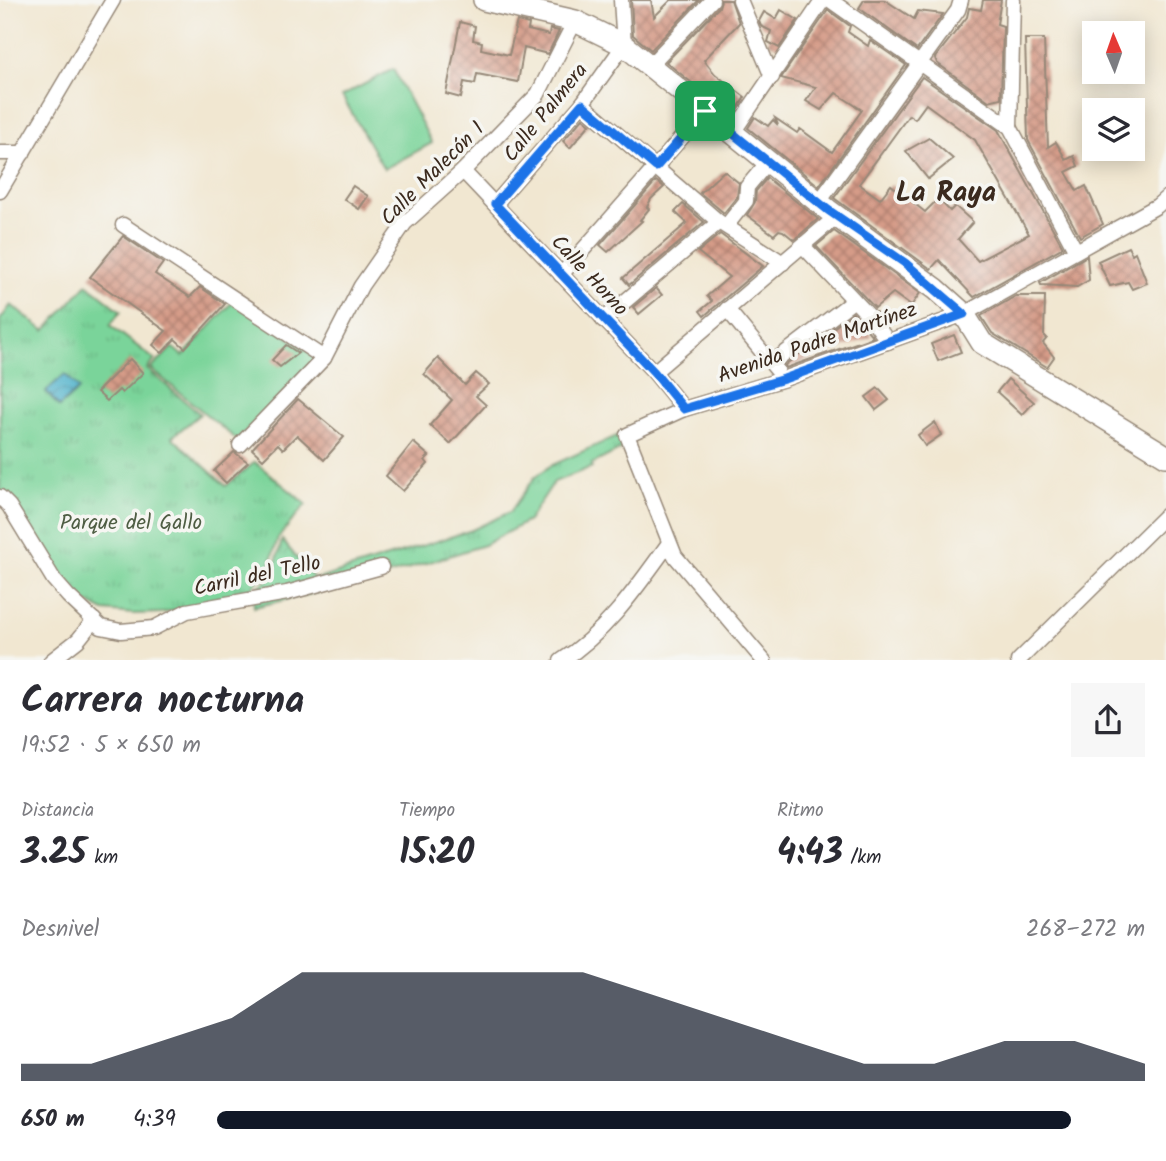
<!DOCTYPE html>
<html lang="es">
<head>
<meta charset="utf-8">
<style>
	body { margin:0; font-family:Kalam,sans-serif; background:#f7f7f7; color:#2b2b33; height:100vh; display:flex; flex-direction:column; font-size:26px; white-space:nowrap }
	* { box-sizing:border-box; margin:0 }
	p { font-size:23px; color:#7c7c81 }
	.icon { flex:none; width:38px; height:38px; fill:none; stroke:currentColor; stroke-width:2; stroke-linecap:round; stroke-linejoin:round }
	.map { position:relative; height:660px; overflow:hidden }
	.sheet { display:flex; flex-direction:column; background:#fff; flex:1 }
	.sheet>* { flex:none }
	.needle { width:46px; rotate:358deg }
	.buttons { position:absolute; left:1082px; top:21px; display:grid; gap:14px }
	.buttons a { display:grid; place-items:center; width:63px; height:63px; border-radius:0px; background:#fff; box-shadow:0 4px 18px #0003; font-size:35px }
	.pin { position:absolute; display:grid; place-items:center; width:60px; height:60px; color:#fff; margin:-30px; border-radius:14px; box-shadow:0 4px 10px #0006 }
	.round { display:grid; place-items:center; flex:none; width:74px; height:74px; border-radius:0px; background:#f7f7f7 }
	.overview { display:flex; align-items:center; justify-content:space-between; height:119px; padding:0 21px }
	h1 { font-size:38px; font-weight:600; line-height:52px }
	.figures { display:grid; grid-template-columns:repeat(3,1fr); gap:10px; height:119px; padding:7px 21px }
	.figures div { display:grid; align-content:center }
	.figures b { font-size:35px; font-weight:600 }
	.figures small { font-size:19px; font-weight:400 }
	.figures p { font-size:19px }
	.chart { height:196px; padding:14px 21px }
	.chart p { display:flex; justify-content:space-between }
	.chart svg { width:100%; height:126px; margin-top:7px; fill:#111827; opacity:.7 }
	ul { padding:0 21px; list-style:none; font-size:23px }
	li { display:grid; grid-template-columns:112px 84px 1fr; align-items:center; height:52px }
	li i { height:18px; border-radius:9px; background:#111827 }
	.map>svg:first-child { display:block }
</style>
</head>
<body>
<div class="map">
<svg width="1166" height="661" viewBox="0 0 1166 661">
	<defs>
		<pattern id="park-tufts" width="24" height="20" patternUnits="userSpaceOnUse" patternTransform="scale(1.75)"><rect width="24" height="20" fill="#7ad49a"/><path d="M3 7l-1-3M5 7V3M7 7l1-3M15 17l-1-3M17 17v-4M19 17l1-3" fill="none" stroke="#6ab684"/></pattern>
		<pattern id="water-waves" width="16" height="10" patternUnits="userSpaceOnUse" patternTransform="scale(1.75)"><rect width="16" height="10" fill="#4cb1cb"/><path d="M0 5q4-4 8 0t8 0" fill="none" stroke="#4090a4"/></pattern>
		<pattern id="building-cross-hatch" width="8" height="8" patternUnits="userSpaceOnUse" patternTransform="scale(1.75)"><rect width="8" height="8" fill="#d59b88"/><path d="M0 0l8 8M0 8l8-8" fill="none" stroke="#ae7f6f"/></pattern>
	</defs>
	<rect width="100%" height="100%" fill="#f6f6f2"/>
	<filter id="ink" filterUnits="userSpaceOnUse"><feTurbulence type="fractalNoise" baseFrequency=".0143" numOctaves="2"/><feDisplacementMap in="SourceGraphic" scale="14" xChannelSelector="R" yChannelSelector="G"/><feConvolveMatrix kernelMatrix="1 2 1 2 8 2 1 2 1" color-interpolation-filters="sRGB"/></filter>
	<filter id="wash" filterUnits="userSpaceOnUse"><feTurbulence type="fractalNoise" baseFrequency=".00686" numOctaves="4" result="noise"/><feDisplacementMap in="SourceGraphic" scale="28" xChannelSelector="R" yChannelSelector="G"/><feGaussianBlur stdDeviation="1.57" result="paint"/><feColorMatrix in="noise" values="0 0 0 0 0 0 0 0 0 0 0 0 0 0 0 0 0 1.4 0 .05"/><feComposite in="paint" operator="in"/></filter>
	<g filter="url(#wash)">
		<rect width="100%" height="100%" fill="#f1e7d1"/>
		<!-- grass -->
		<g fill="#7ad49a" stroke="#5a7f5c" stroke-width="2">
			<polygon points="393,69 432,143 384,169 342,96"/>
			<polygon points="234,300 319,358 237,440 151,369 172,347 183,356"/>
		</g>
		<!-- park -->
		<g fill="url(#park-tufts)" stroke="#5a7f5c" stroke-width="2">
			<polygon points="87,284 121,311 110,325 155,360 147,369 200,414 172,437 226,486 255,462 306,504 278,538 267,574 254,584 248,597 162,613 134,614 104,611 74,596 0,494 0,320 11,305 45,331"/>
			<path d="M619,435l6,12 -33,17v3l-38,15 -26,39 -44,24 -109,34 -121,28c-2,-17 4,-21 18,-30l10,-37 33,40 157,-50 38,-18 25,-35 15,-11z"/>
		</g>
		<!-- water -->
		<polygon fill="url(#water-waves)" stroke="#446e74" stroke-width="2" points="65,374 79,389 59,407 46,391"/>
		<g id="blocks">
			<!-- building -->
			<g fill="url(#building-cross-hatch)" fill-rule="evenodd">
				<polygon points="631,0 651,0 654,17 671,0 699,0 651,50 633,35"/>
				<polygon points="721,0 731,0 739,23 704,60 715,74 745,97 733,116 666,62 719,7"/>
				<polygon points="864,0 885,0 914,19 918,11 943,14 917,50 859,8"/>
				<polygon points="983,0 1001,0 997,24 1003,26 1001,98 989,101 937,63 935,58 967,17 969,8 981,10"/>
				<polygon points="781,10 798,20 779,48 768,42 771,31 761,26 759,21 764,12 776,19"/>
				<polygon points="828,10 850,26 848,32 868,46 870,40 906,65 819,186 748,128 755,117 768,126 773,120 778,125 775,118 797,133 800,129 832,152 862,110 836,93 821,110 806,101 816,87 781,78"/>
				<polygon points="517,21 529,24 528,30 549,35 550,29 559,31 548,54 524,48 518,82 477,74 475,84 464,82 461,98 446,94 460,22 475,26 473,40 482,42 481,49 509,55"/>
				<polygon points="1025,39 1044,39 1048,147 1056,142 1066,160 1074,156 1078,166 1066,172 1077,191 1086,186 1103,224 1080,237 1028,140"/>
				<path d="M922,77l76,53 65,117 -89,50 -35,-37 -8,9 -97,-71zM926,104l49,36 54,94 -51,27 -20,-22 15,-17 -18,-16 -5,5 -12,-12 -13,13 -34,-27 -11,14 -21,-15 50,-69 6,4z"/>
				<polygon points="583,118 590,124 570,148 563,141"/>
				<polygon points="929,138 953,159 928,179 906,151"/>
				<polygon points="724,171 739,183 737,197 724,213 700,193"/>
				<polygon points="767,178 818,219 794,240 783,231 779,230 774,235 747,215 755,202 756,191"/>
				<polygon points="656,181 664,187 651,199 647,207 649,209 640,220 642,221 608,252 600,245"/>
				<polygon points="353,186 368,196 359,209 344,199"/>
				<polygon points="683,204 704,222 629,285 623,278 687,223 675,212"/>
				<polygon points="834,231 920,293 911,306 893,293 875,308 816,246"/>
				<polygon points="720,234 763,266 704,316 700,311 712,301 707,296 729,277 698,252"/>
				<polygon points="123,236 163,263 155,274 190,297 200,287 225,304 185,348 175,339 162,353 153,345 166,331 90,277"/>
				<polygon points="1128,247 1132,254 1135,252 1147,283 1132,289 1128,282 1110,286 1098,261"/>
				<polygon points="1087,256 1089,280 1077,287 1041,285 1040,283"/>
				<polygon points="656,288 662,295 639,314 633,307"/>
				<polygon points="1016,296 1045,296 1044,335 1047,338 1043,343 1054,357 1047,367 992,333 981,316"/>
				<polygon points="853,313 873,337 786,368 785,365"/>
				<polygon points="954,335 961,352 938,361 931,344"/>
				<polygon points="286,345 298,353 280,367 272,360"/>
				<polygon points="438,358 465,385 476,373 489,384 476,396 486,405 450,444 430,425 452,400 424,374"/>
				<polygon points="130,359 143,373 122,393 119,390 107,401 97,392"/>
				<polygon points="1008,379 1034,402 1022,415 997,392"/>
				<polygon points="878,388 889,400 876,410 866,397"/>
				<polygon points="298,399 344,437 324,460 297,435 283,449 278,444 263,459 252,449"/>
				<polygon points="935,422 941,435 925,446 918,435"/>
				<polygon points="413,442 429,456 425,460 428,464 403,491 386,476"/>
				<polygon points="234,452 248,462 226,483 214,471"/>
			</g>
		</g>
	</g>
	<g filter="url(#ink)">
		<use href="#blocks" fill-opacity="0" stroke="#968878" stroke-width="2"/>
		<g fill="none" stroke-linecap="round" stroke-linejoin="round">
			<defs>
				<g id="street">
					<polyline points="740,0 772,77"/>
					<polyline points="830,0 1010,127 1076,251"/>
					<polyline points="651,64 712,0"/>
					<polyline points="582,104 719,222 783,263"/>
					<polyline points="1010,127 1013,0"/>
					<polyline points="732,134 823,0"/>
					<polyline points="0,153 23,153"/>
					<polyline points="463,171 654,372 684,409"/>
					<polyline points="0,191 113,0"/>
					<polyline points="819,202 958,10 961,0"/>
					<polyline points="495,204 582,104 624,45 621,0"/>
					<polyline points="123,225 324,358"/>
					<polyline points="727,225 746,201 747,187 768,162"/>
					<polyline points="804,247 873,320 888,342"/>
					<polyline points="561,275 705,111"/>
					<polyline points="727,309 777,370"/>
					<polyline points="603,320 719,222"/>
					<polyline points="772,363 853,301"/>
					<polyline points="654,372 837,216"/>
					<polyline points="240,445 324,358 361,286 405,223 463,171 538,94 575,21"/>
					<polyline points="0,497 9,506 54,580 68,596 101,627 121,631 154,628 187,611 287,593 381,567"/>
					<polyline points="51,661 78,640 94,620"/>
					<path d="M561,661c47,-30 76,-74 108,-118"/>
					<polyline points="764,661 675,556 627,435 684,409 784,379 964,314 1157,206 1166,198"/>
					<polyline points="1018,661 1166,515"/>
				</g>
				<polyline id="secondary" points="484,0 575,21 624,45 828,210 936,289 964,314 982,343 1166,456"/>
			</defs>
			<!-- street casing -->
			<use href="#street" stroke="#968878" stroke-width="17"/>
			<!-- secondary casing -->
			<use href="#secondary" stroke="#968878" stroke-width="24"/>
			<!-- street -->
			<use href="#street" stroke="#fff" stroke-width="14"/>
			<!-- secondary -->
			<use href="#secondary" stroke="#fff" stroke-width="21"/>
		</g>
	</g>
	<g fill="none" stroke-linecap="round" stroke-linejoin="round" filter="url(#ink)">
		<defs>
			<polygon id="route" points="582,104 656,167 705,111 828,210 905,263 964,314 784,379 684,409 654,372 495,204"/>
		</defs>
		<!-- route casing -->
		<use href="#route" stroke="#fff" stroke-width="14"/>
		<!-- route -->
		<use href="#route" stroke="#1a73e8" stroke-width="9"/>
	</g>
	<g text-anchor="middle" stroke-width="7" stroke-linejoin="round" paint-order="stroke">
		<!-- street labels -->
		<g font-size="21" fill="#3b2a1e" stroke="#f6f6f2">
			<text transform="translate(545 112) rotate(-51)" y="7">Calle Palmera</text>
			<text transform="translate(432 173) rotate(-45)" y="7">Calle Malecón 1</text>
			<text transform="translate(590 275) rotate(47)" y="7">Calle Horno</text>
			<text transform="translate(817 342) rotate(-19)" y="7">Avenida Padre Martínez</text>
			<text transform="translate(257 575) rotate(-12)" y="7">Carril del Tello</text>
		</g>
		<!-- park labels -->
		<g font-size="21" fill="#4e5d43" stroke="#f6f6f2">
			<text x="131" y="529">Parque del Gallo</text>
		</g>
		<!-- district labels -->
		<g font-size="28" font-weight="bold" fill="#3b2a1e" stroke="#f6f6f2">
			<text x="946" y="201">La Raya</text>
		</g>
	</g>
</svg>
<div class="buttons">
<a><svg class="needle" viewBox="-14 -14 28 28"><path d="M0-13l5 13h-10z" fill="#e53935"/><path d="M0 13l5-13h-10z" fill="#7c7c81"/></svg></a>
<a><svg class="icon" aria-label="layers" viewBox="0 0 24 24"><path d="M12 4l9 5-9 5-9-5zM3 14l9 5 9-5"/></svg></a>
</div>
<div class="pin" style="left:705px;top:111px;background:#1e9e55"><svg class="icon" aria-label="arrive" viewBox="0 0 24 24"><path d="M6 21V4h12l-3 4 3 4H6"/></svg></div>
</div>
<section class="sheet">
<div class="overview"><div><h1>Carrera nocturna</h1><p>19:52 · 5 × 650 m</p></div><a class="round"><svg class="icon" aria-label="share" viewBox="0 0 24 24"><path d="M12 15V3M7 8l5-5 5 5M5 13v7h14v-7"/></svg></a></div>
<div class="figures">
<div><p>Distancia</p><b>3.25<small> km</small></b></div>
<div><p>Tiempo</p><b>15:20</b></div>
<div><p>Ritmo</p><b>4:43<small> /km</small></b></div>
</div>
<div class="chart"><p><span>Desnivel</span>268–272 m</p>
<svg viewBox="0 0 160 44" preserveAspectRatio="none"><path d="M0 44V38L10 38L20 30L30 22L40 6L50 6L60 6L70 6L80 6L90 14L100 22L110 30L120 38L130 38L140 30L150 30L160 38V44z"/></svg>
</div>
<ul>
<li><b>650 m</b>4:39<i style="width:92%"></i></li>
</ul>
</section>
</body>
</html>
